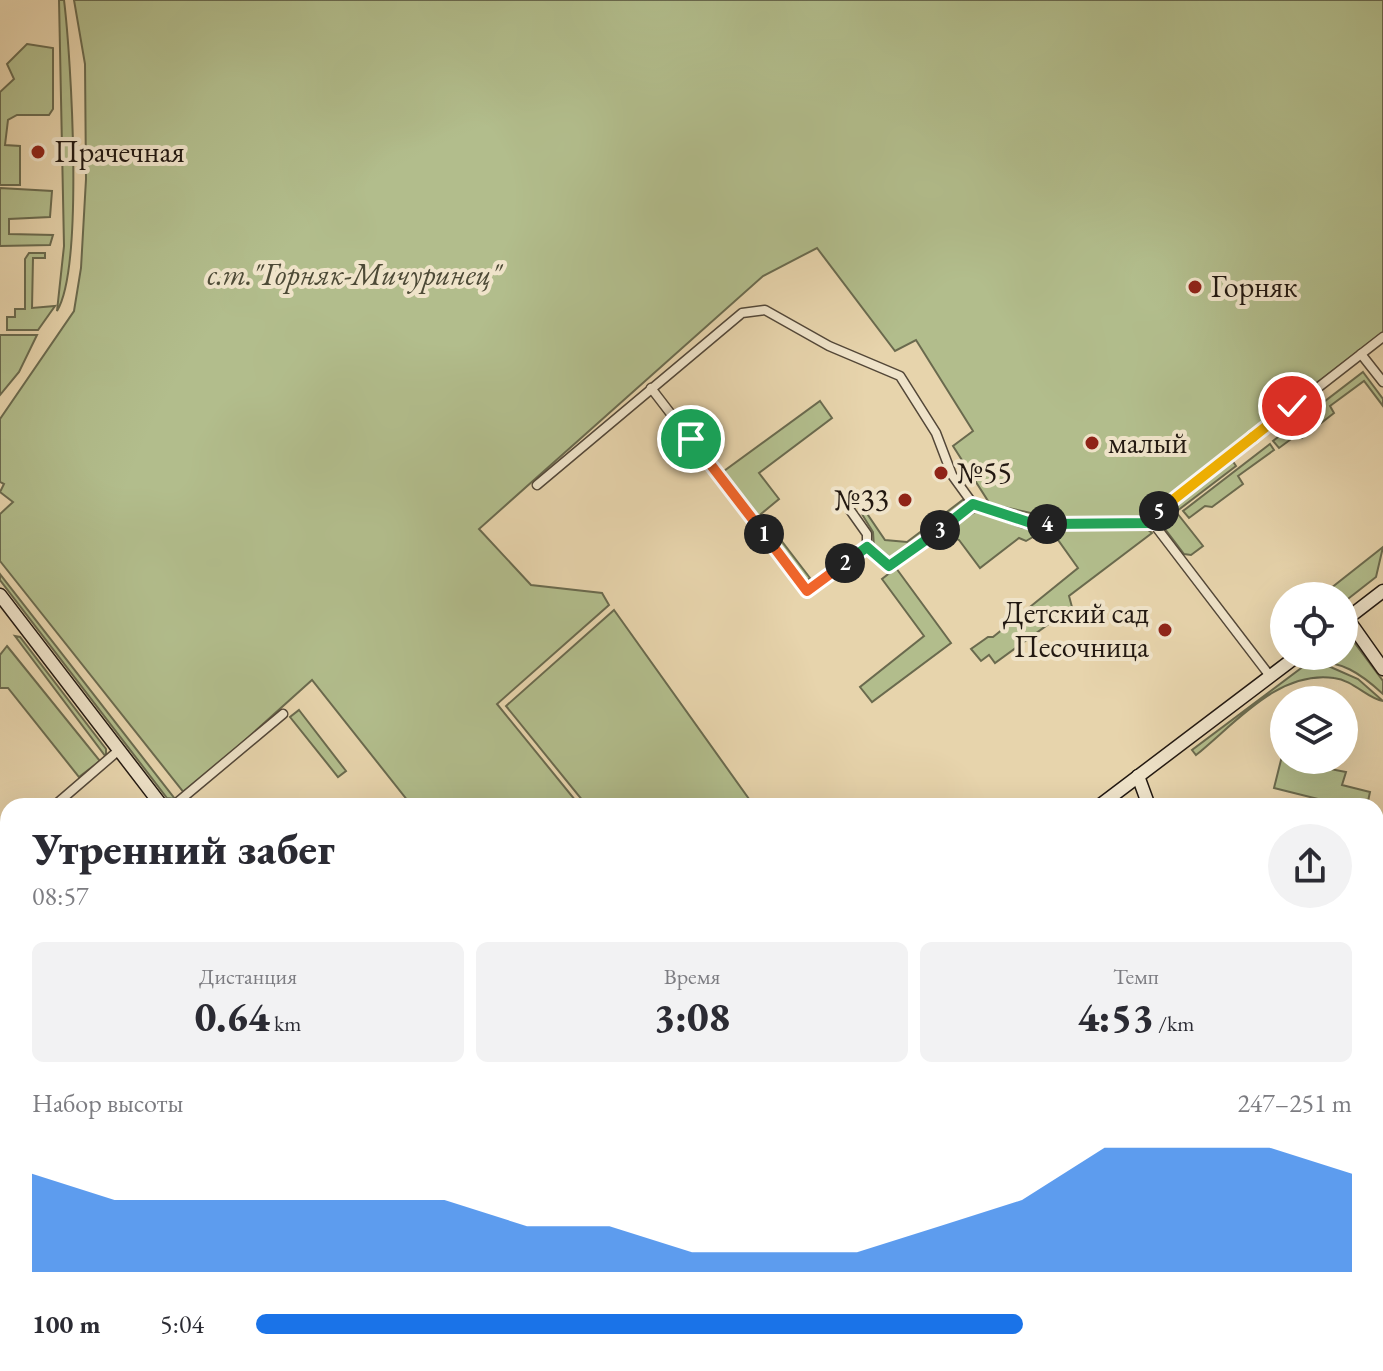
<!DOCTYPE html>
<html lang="ru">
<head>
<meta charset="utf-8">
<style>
	body { margin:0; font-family:"EB Garamond",serif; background:#f2f2f3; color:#2b2b33; height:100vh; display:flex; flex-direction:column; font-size:30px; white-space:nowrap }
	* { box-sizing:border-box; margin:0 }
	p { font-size:26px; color:#7c7c81 }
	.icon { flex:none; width:44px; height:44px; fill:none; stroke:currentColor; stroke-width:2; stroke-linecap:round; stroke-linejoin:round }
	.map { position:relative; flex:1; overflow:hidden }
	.details { position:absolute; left:0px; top:798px; width:1384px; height:574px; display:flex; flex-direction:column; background:#fff; border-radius:24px 24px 0 0; box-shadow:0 8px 32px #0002 }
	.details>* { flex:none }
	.tools { position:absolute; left:1270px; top:582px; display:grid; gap:16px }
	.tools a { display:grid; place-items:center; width:88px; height:88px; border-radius:50%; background:#fff; box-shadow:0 8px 32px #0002; font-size:40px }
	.pin { position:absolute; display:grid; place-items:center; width:68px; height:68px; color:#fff; margin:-34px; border:4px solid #fff; border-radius:50%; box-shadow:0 2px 8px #0007 }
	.km { position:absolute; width:40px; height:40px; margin:-20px; border-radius:50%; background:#222; color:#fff; font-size:22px; line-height:40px; text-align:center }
	.round { display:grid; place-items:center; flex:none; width:84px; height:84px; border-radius:42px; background:#f2f2f3 }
	.summary { display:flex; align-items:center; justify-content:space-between; height:136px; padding:0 32px }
	h1 { font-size:44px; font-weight:800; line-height:60px }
	.metrics { display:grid; grid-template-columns:repeat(3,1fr); gap:12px; height:136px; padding:8px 32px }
	.metrics div { display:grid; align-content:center; border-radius:12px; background:#f2f2f3; text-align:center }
	.metrics b { font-size:40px; font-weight:800 }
	.metrics small { font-size:22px; font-weight:400 }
	.metrics p { font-size:22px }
	.chart { height:224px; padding:16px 32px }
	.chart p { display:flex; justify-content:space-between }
	.chart svg { width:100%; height:144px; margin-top:8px; fill:#1a73e8; opacity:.7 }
	ul { padding:0 32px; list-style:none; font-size:26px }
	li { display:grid; grid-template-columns:128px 96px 1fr; align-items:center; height:60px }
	li i { height:20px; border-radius:10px; background:#1a73e8 }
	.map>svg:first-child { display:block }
</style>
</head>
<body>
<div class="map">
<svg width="1383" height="1371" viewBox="0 0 1383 1371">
	<rect width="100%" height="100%" fill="#e7d4ac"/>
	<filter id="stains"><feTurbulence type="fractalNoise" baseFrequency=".0025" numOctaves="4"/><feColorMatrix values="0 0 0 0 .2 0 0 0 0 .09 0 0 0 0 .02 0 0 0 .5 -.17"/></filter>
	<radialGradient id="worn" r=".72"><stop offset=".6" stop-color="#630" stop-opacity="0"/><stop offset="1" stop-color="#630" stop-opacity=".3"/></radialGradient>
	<!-- green -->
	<g fill="#b2bd8c" stroke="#6a6a4e" stroke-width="2">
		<path d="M59,0h5c7,57 20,267 -7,311l7,-65z"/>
		<polygon points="74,0 1383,0 1383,332 1151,510 1149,520 1054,518 990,504 953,446 973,431 916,340 895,351 817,248 763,276 479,529 531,585 602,593 609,605 497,704 580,806 412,806 312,680 185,794 0,561 0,514 13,502 0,492 4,484 0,482 0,419 74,311 81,268 86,179 85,64"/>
		<polygon points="27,44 53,48 53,109 49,115 17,115 8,120 5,145 20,146 20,185 0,185 0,92 14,79 7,64"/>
		<polygon points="0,188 52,191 50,217 9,219 9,234 53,235 50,245 0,246"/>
		<polygon points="29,253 45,253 45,258 33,258 32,308 55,306 38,330 7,330 7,317 15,317 15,309 25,309 25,259"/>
		<polygon points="0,335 37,335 19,372 0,395"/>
		<polygon points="1363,372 1383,399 1383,406 1364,381 1330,406 1334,413 1302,438 1298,434 1279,448 1273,441"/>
		<polygon points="820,401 832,418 759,473 779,499 761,514 810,578 805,582 724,471"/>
		<polygon points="1270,444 1274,450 1238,476 1243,484 1212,507 1205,506 1189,518 1183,511"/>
		<polygon points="1232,460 1236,466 1160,524 1163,512"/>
		<polygon points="964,499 968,504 889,561 874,547 873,532 860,511 864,507 869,509 868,515 885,540 907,542"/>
		<polygon points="977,511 1023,528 1037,527 1038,534 1026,541 1019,538 980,568 959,540 947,534 949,528"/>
		<polygon points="1177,513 1203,546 1191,555 1184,554 1162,525"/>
		<polygon points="1066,526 1099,530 1143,526 1152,533 1069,596 1072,607 995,663 989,655 981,661 971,649 988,637 993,637 1078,568 1056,537"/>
		<polygon points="1383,547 1376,577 1344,602 1344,596 1321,596"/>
		<polygon points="896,568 951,643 872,702 860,687 924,636 882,579"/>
		<polygon points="0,574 175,799 167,798 0,580"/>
		<polygon points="614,610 754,806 587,806 506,706"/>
		<path d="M1348,634l35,47v13c-24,-22 -41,-33 -74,-33l7,-5h28v-19z"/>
		<polygon points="15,636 20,637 106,749 106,757"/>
		<polygon points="7,646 100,761 79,777 8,688 0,688 0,655"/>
		<path d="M1326,665l32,14 25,22c-15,-2 -30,-21 -49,-23 -56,-8 -99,46 -138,77l-4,-5 112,-84z"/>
		<polygon points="299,710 346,771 338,777 290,717"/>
		<polygon points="1282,756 1284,760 1346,772 1342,785 1370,792 1367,806 1346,806 1274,788"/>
	</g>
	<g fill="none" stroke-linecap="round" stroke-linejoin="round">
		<defs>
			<g id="minor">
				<polyline points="1361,354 1383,382"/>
				<polyline points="651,388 807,591 867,547 889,566 973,504"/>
				<polyline points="537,485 742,313 765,310 829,346 900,376 936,433 952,475 973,504 1031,523 1153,523"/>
				<polyline points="850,510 867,534 867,547"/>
				<polyline points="1270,676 1153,523 1157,513 1383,337"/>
				<polyline points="54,806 119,750"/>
				<polyline points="173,806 283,714"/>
				<polyline points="0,855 8,847"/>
				<polyline points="0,920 8,931"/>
				<polyline points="0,961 8,954"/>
				<polyline points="0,1072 8,1066"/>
				<polyline points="0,1191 8,1185"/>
				<polyline points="0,1290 8,1300"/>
				<polyline points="0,1341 8,1335"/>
				<polyline points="57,1364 62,1371"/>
				<polyline points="340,1364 346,1371"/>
				<polyline points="987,1364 992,1371"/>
				<polyline points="156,1371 165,1364"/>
				<polyline points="842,1371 851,1364"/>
			</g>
			<g id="secondary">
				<polyline points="0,595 162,806"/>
				<polyline points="1347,618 1383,669"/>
				<polyline points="1344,621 1383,591"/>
				<polyline points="1138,776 1149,806"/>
				<polyline points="1099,806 1297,656"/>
				<polyline points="1294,1364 1297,1371"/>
				<polyline points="1356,1364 1358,1371"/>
				<polyline points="354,1371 363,1364"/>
				<polyline points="659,1371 667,1364"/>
			</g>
		</defs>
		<!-- minor casing -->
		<use href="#minor" stroke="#534738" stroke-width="11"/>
		<!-- secondary casing -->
		<use href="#secondary" stroke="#221811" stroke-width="15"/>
		<!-- minor -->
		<use href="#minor" stroke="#efe3c9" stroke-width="8"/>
		<!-- secondary -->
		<use href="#secondary" stroke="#efe3c9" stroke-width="12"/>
	</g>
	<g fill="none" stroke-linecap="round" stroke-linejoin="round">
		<defs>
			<polyline id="split-1" points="691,439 764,534"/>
			<polyline id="split-2" points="764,534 807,591 845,563"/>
			<polyline id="split-3" points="845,563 867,547 889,566 940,530"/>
			<polyline id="split-4" points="940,530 973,504 1031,523 1047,524"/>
			<polyline id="split-5" points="1047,524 1153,523 1159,511"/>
			<polyline id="split-6" points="1159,511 1253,437"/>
			<polyline id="split-7" points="1253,437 1292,406"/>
		</defs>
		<!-- split-1 casing -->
		<use href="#split-1" stroke="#fff" stroke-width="16"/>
		<!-- split-2 casing -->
		<use href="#split-2" stroke="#fff" stroke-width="16"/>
		<!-- split-3 casing -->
		<use href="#split-3" stroke="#fff" stroke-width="16"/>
		<!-- split-4 casing -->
		<use href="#split-4" stroke="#fff" stroke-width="16"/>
		<!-- split-5 casing -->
		<use href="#split-5" stroke="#fff" stroke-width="16"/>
		<!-- split-6 casing -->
		<use href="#split-6" stroke="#fff" stroke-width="16"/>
		<!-- split-7 casing -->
		<use href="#split-7" stroke="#fff" stroke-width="16"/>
		<!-- split-1 -->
		<use href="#split-1" stroke="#f0652b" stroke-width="10"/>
		<!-- split-2 -->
		<use href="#split-2" stroke="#f0652b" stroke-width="10"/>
		<!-- split-3 -->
		<use href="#split-3" stroke="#22a559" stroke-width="10"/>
		<!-- split-4 -->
		<use href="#split-4" stroke="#22a559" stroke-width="10"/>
		<!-- split-5 -->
		<use href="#split-5" stroke="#22a559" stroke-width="10"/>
		<!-- split-6 -->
		<use href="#split-6" stroke="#f5b400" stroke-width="10"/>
		<!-- split-7 -->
		<use href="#split-7" stroke="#f5b400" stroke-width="10"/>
	</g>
	<!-- markers -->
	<g fill="#8f2418" stroke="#efe3c9" stroke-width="3">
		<circle cx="38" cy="152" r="8"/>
		<circle cx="1195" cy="287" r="8"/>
		<circle cx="1092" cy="443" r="8"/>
		<circle cx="941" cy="473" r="8"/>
		<circle cx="905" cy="500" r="8"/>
		<circle cx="1165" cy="630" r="8"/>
	</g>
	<g text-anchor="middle" stroke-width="8" stroke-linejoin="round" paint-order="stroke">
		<!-- poi labels -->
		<g font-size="30" fill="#221811" stroke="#efe3c9" text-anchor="start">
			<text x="54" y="162">Прачечная</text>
			<text x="1211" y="297">Горняк</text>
			<text x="1108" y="453">малый</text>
			<text x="957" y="483">№55</text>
			<text x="889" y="510" text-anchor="end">№33</text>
			<text x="1149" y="623" text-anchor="end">Детский сад<tspan x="1149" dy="34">Песочница</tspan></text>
		</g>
		<!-- park labels -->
		<g font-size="30" font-style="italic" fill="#4d4a36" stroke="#efe3c9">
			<text x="354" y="285">с.т."Горняк-Мичуринец"</text>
		</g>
	</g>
	<rect width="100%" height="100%" filter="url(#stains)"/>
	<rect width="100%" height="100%" fill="url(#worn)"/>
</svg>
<div class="tools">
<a><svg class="icon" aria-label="locate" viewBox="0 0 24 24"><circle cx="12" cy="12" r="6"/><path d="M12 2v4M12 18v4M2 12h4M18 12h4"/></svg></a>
<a><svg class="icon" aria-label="layers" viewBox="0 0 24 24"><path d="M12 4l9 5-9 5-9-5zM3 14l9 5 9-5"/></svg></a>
</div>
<div class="pin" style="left:691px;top:439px;background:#1e9e55"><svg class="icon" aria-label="arrive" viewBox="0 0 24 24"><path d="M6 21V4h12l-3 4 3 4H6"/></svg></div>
<div class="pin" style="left:1292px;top:406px;background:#d93025"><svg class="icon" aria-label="check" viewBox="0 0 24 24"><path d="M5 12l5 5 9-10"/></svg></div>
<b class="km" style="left:764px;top:534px">1</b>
<b class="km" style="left:845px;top:563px">2</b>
<b class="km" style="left:940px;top:530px">3</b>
<b class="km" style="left:1047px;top:524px">4</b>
<b class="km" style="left:1159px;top:511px">5</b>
<section class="details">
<div class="summary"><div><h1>Утренний забег</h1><p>08:57</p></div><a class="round"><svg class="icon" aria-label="share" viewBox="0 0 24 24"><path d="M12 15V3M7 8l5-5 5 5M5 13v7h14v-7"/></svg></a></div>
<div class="metrics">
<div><p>Дистанция</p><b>0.64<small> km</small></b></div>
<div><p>Время</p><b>3:08</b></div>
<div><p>Темп</p><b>4:53<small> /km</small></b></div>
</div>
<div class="chart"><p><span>Набор высоты</span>247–251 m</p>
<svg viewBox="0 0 160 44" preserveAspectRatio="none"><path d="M0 44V14L10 22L20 22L30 22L40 22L50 22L60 30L70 30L80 38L90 38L100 38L110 30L120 22L130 6L140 6L150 6L160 14V44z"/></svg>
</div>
<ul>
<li><b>100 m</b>5:04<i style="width:70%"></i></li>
</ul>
</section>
</div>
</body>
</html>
